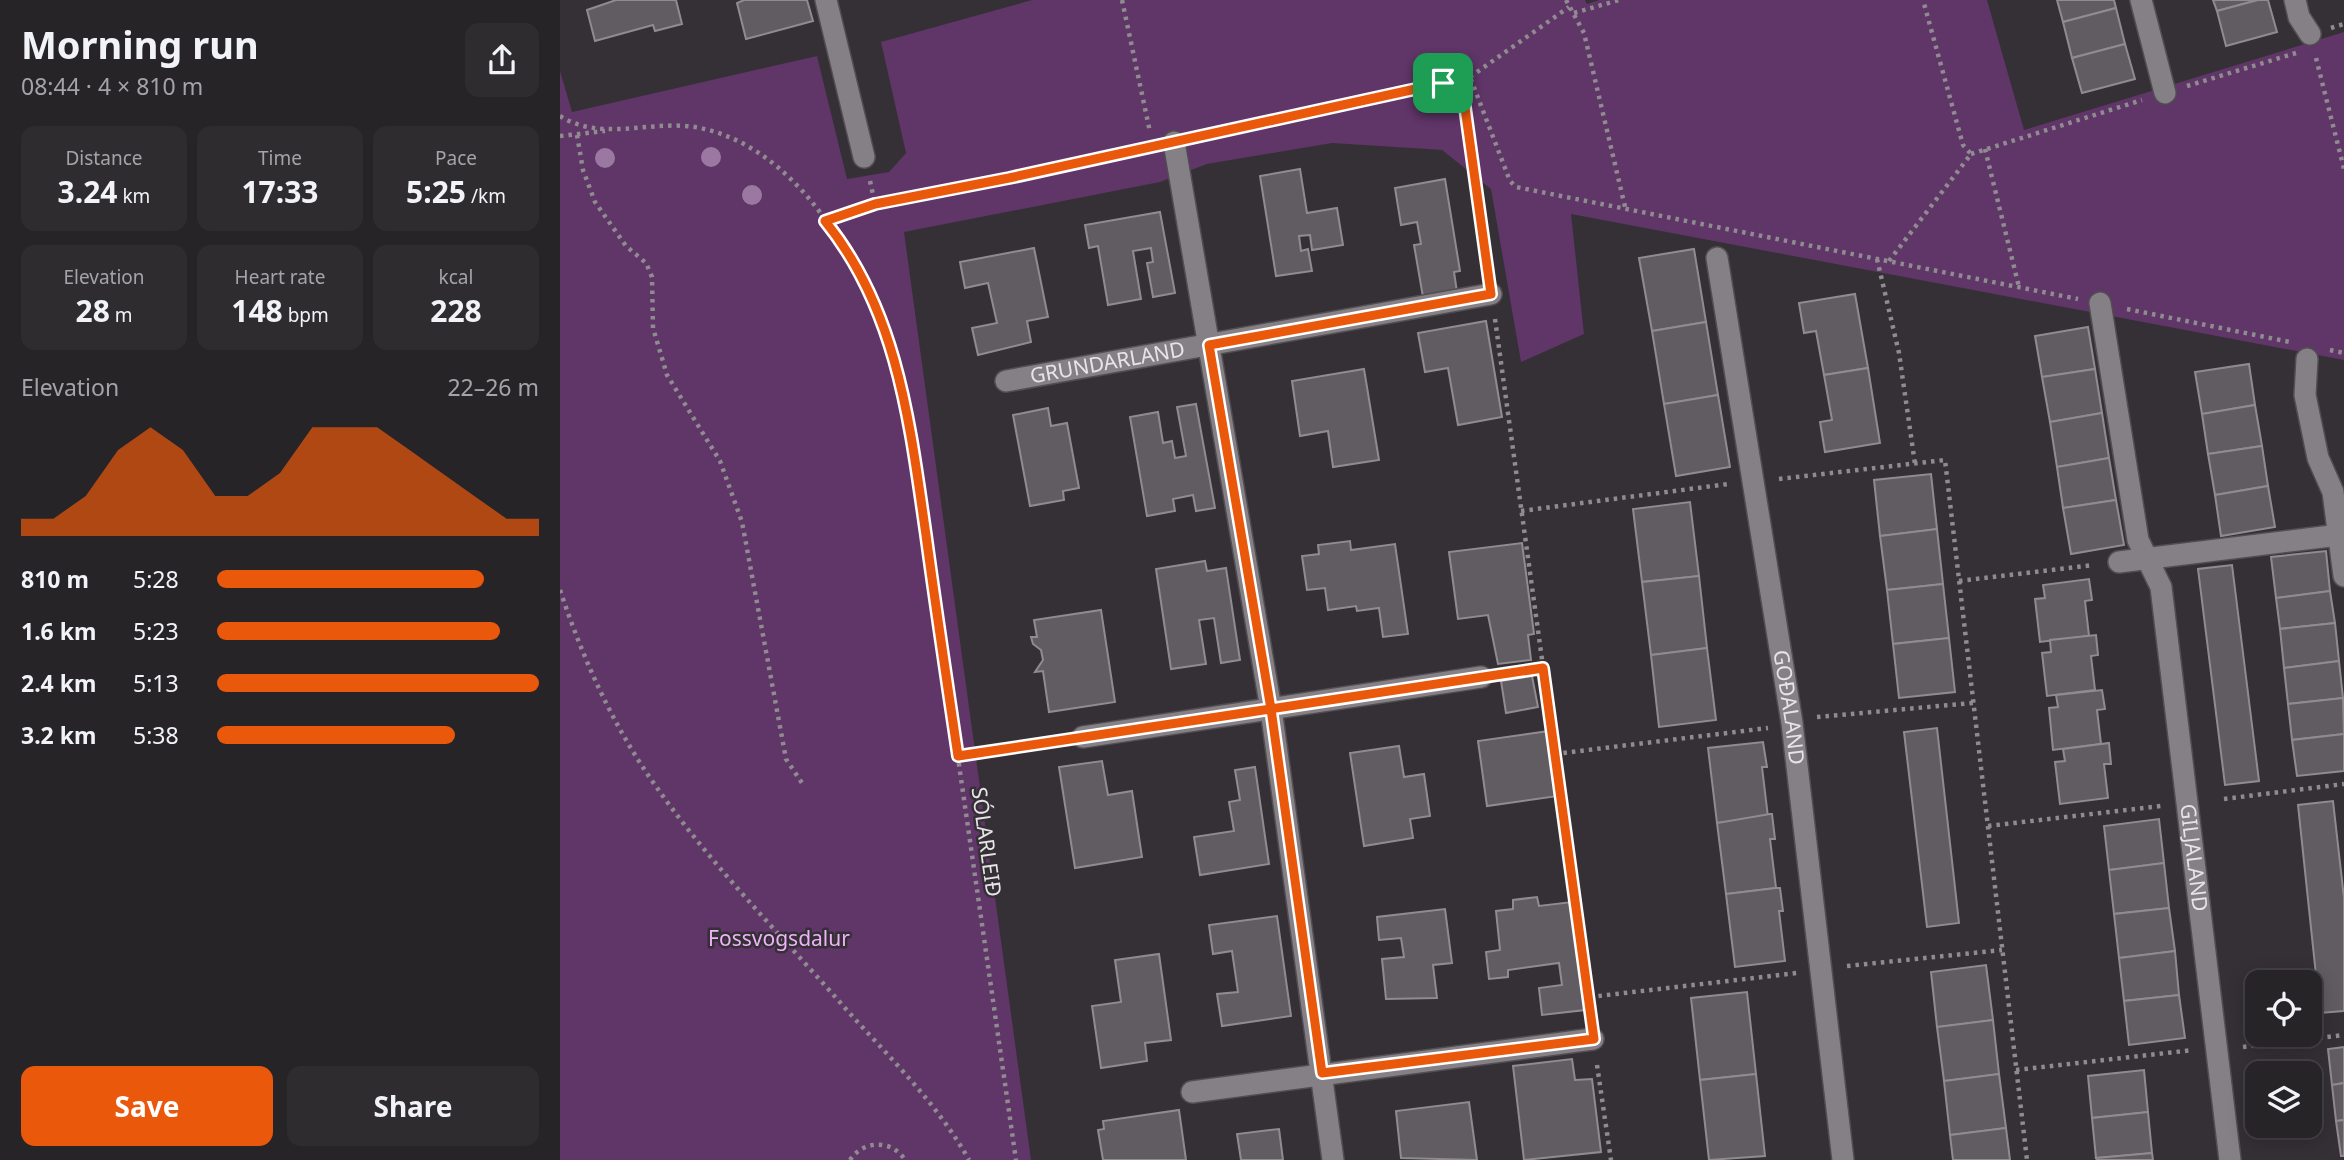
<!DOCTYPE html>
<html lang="en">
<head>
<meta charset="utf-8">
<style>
	body { margin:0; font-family:"Noto Sans",sans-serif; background:#2f2c30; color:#f1f3f6; height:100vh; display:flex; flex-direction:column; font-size:26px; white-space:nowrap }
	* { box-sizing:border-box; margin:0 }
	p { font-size:23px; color:#a4a4a8 }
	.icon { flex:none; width:38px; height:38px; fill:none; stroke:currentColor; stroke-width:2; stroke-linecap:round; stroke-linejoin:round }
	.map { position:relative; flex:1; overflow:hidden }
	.side { display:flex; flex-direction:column; background:#272428; width:560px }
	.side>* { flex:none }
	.controls { position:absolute; left:1685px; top:970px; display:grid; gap:14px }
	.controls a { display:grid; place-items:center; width:77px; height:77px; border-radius:14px; background:#272428; box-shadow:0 4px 18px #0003,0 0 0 2px #434145; font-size:35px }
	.pin { position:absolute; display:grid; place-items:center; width:60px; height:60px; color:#fff; margin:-30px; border-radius:14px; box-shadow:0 4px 10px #0006 }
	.round { display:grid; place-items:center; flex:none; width:74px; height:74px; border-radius:14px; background:#2f2c30 }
	.headline { display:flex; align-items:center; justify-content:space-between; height:119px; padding:0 21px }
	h1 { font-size:38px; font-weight:700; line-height:52px }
	.figures { display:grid; grid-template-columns:repeat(3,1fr); gap:10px; height:119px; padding:7px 21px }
	.figures div { display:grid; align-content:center; border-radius:14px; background:#2f2c30; text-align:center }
	.figures b { font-size:30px; font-weight:700 }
	.figures small { font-size:19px; font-weight:400 }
	.figures p { font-size:19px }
	.chart { height:196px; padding:14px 21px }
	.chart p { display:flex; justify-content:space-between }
	.chart svg { width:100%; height:126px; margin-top:7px; fill:#ea580c; opacity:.7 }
	.button { display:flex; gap:14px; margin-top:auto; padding:14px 21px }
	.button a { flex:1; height:80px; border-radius:14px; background:#ea580c; color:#fff; font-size:28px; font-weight:700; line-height:80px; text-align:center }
	.button a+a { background:#2f2c30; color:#f1f3f6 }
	ul { padding:0 21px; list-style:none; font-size:23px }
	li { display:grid; grid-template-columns:112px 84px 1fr; align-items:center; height:52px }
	li i { height:18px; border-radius:9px; background:#ea580c }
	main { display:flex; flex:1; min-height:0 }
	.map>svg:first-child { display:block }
</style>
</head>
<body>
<main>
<section class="side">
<div class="headline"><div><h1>Morning run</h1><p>08:44 · 4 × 810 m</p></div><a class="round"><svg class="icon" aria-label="share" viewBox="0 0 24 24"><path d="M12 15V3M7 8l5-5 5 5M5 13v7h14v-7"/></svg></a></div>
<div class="figures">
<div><p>Distance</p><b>3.24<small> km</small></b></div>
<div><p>Time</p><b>17:33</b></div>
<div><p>Pace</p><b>5:25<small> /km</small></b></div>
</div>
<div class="figures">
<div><p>Elevation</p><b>28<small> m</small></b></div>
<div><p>Heart rate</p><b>148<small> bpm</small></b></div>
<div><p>kcal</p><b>228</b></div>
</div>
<div class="chart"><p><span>Elevation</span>22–26 m</p>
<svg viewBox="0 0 160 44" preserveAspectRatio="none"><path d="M0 44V38L10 38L20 30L30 14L40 6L50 14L60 30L70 30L80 22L90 6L100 6L110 6L120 14L130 22L140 30L150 38L160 38V44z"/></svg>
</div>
<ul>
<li><b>810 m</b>5:28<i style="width:83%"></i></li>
<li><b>1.6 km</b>5:23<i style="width:88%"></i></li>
<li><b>2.4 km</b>5:13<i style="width:100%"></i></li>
<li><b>3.2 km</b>5:38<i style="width:74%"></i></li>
</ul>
<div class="button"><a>Save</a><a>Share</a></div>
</section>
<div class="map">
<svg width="1784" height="1160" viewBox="0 0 1784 1160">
	<rect width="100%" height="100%" fill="#343035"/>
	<!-- green -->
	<polygon fill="#603568" points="472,0 1025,0 1027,4 1039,0 1427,0 1464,130 1784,32 1784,360 1011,214 1024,334 961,362 931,189 882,150 772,143 647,164 600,182 344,232 471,1160 0,1160 0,71 12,112 257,56 287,179 329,172 346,153 321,42"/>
	<!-- building -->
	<g fill="#615c62" stroke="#918b91" stroke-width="2">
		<polygon points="56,0 116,0 122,24 95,31 93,25 35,41 27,10"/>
		<polygon points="247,0 253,21 186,39 177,3 184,0"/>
		<polygon points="1497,0 1554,0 1556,8 1503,22"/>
		<polygon points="1653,0 1698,0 1657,11"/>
		<polygon points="1698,0 1708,0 1717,32 1666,46 1657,11"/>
		<polygon points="1556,8 1565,44 1512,58 1503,22"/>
		<polygon points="1565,44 1575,79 1522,93 1512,58"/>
		<polygon points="740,169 747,213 777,208 783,245 752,250 750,235 739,236 741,251 748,249 752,271 716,276 700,176"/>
		<polygon points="885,179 900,271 894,272 897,292 863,297 854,245 861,244 857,222 841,225 835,188"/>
		<polygon points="600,212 615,293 593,297 587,263 593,262 591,248 573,251 581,299 548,305 538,246 529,248 525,225"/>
		<polygon points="474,248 488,317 467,321 471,342 418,355 412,328 437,323 428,283 405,288 400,262"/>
		<polygon points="1134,249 1146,322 1092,331 1079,258"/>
		<polygon points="1295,294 1308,368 1264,375 1256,331 1244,333 1239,303"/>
		<polygon points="926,321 942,417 898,425 888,368 865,372 858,333"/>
		<polygon points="1146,322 1158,395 1104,404 1092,331"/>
		<polygon points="1528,327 1535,369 1482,377 1475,336"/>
		<polygon points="1689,364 1695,405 1642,414 1635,372"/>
		<polygon points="1308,368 1320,443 1265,452 1260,422 1272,420 1264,375"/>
		<polygon points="804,369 819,460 773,467 768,431 740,436 732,381"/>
		<polygon points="1535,369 1542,413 1490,422 1482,377"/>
		<polygon points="1158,395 1170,467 1116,476 1104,404"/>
		<polygon points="636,404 655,508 636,511 633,495 613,499 615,511 587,516 570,417 598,412 603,443 612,441 615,458 626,456 617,407"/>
		<polygon points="1695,405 1702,446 1648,454 1642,414"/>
		<polygon points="488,408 491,426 507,423 519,488 503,491 504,500 470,506 453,415"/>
		<polygon points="1542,413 1549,458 1497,467 1490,422"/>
		<polygon points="1702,446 1708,486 1655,495 1648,454"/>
		<polygon points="1549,458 1556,500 1503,508 1497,467"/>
		<polygon points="1371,474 1377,529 1320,536 1314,480"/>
		<polygon points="1708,486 1715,527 1661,536 1655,495"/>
		<polygon points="1556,500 1564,545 1511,554 1503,508"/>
		<polygon points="1130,502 1139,576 1082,582 1073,509"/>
		<polygon points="1377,529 1383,584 1327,590 1320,536"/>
		<polygon points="790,541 791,550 835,544 848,634 823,637 819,608 797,611 796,606 768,610 765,588 747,590 742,556 759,554 758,545"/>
		<polygon points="962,543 974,634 968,635 971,660 938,664 928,615 898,619 889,552"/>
		<polygon points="1766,551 1770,591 1716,598 1711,557"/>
		<polygon points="645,561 647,571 666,568 680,660 661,663 654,618 639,620 646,664 611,669 596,569"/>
		<polygon points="1672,565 1699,781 1665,785 1638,569"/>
		<polygon points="1139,576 1147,648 1091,655 1082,582"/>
		<polygon points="1529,579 1532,600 1525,601 1529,636 1480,642 1475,599 1485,598 1483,585"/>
		<polygon points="1383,584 1389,638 1333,644 1327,590"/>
		<polygon points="1770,591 1775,623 1720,629 1716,598"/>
		<polygon points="541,610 555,702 489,712 483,671 475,672 483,660 481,650 473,644 471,637 477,637 474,620"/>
		<polygon points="1775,623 1779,661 1724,668 1720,629"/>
		<polygon points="1536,635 1538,655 1531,656 1535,690 1487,696 1482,653 1491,652 1490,640"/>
		<polygon points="1389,638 1395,692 1339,698 1333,644"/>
		<polygon points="1147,648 1156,720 1099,727 1091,655"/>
		<polygon points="1779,661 1783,698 1728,704 1724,668"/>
		<polygon points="972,676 978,707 946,713 941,681"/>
		<polygon points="1542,690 1545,709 1537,710 1541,744 1493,750 1489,708 1498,707 1496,695"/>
		<polygon points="1783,698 1784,734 1732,740 1728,704"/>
		<polygon points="1377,728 1399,923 1367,927 1344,732"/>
		<polygon points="989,731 998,796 927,806 918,741"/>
		<polygon points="1784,734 1784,771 1737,776 1732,740"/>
		<polygon points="1203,742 1207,767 1202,767 1208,817 1157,823 1148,748"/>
		<polygon points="1549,743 1551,764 1544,764 1548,798 1500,804 1495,762 1505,761 1503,749"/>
		<polygon points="839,746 844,777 864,774 870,816 850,819 853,838 804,846 790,753"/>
		<polygon points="542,761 548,795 572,791 582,857 515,868 499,767"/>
		<polygon points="695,767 709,864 640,875 634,837 674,831 669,802 680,800 675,770"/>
		<polygon points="1773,801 1784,898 1784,1011 1760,1013 1738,805"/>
		<polygon points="1210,814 1212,814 1215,839 1210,839 1216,888 1166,894 1157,823"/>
		<polygon points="1599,819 1604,863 1549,870 1544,826"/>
		<polygon points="1604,863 1609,908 1554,914 1549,870"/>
		<polygon points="1216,888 1220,888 1223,911 1219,911 1225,961 1175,967 1166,894"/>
		<polygon points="977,897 979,906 1012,902 1025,1010 982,1015 979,988 1002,985 999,963 948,970 948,977 929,979 926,952 940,950 936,911 953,909 953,900"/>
		<polygon points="1609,908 1615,951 1559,958 1554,914"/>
		<polygon points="885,909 892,963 873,965 877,998 826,999 822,959 844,957 841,938 819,940 817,917"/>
		<polygon points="717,916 731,1016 662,1026 657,994 678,992 672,951 653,954 649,925"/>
		<polygon points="1615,951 1619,995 1564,1001 1559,958"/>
		<polygon points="599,954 611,1040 585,1043 587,1061 541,1068 532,1006 561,1002 555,960"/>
		<polygon points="1426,965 1433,1020 1377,1027 1371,972"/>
		<polygon points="1187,992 1196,1074 1140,1080 1131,998"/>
		<polygon points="1619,995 1625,1038 1569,1045 1564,1001"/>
		<polygon points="1433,1020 1439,1074 1384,1081 1377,1027"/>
		<polygon points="1784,1047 1784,1083 1772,1085 1768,1049"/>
		<polygon points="1012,1059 1015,1080 1032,1079 1041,1152 964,1160 953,1066"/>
		<polygon points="1584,1070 1588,1112 1532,1118 1528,1076"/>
		<polygon points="1196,1074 1205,1156 1149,1160 1140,1080"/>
		<polygon points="1439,1074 1446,1128 1390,1135 1384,1081"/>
		<polygon points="1784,1083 1784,1120 1776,1121 1772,1085"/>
		<polygon points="909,1102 917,1160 841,1158 836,1111"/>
		<polygon points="619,1110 626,1160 543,1160 538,1130 544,1129 543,1121"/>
		<polygon points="1588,1112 1592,1153 1536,1158 1532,1118"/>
		<polygon points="1784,1120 1784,1156 1781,1156 1776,1121"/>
		<polygon points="1446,1128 1450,1160 1393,1160 1390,1135"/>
		<polygon points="719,1129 723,1160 681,1160 677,1134"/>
		<polygon points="1592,1153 1593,1160 1537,1160 1536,1158"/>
	</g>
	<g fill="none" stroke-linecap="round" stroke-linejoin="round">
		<defs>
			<g id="minor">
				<polyline points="266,0 304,157"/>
				<polyline points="1581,0 1605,93"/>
				<polyline points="1735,0 1739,17 1750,34"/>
				<polyline points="614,142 711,709 773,1160"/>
				<path id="s1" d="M1157,258l75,465 51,437"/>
				<path id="s2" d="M1540,303l38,237 23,47 69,573"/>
				<polyline points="1747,359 1745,395 1758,458 1773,492 1784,576"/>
				<path id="s3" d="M446,381l485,-87"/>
				<polyline points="1559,562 1779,535"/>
				<polyline points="523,737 921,677"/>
				<polyline points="632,1092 1033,1039"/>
			</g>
		</defs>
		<!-- minor casing -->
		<use href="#minor" stroke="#514d51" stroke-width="24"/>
		<!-- path -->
		<g stroke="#8f8c90" stroke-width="4.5" stroke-dasharray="3.5 5" stroke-linecap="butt">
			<polyline points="562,0 590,132"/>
			<polyline points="1006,0 1024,33 1066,211"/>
			<polyline points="1014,13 1059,0"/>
			<polyline points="1771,28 1784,24"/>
			<polyline points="1756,58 1784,169"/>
			<polyline points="910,77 1009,7"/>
			<polyline points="901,79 928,269"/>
			<polyline points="1627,86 1736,53"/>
			<path d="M0,116c41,26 90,4 135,11 122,21 192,185 214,291l107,742"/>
			<polyline points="17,135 23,170 35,202 66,246 86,263 92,277 93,328 107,375 160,461 182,522 226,759 244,786"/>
			<polyline points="0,136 45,131"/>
			<polyline points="638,137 910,77 950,181 956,187 1518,299"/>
			<polyline points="1425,149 1459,287"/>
			<polyline points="1411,154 1582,100"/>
			<polyline points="310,181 315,204"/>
			<polyline points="265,221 315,204 592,147"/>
			<polyline points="1317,259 1339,353 1355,464"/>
			<polyline points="1329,261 1411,154 1403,145 1363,0"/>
			<polyline points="1567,309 1730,342"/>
			<polyline points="935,319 1031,1014"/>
			<polyline points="1770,350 1784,353"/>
			<polyline points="1219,479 1385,460 1467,1160"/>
			<polyline points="961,511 1168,484"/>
			<polyline points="1399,581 1534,565"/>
			<path d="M0,590c23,69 53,136 95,195 56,80 126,150 190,223 43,48 92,95 124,152"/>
			<polyline points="946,673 983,668"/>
			<polyline points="1257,717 1413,703"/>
			<polyline points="995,754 1208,728"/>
			<polyline points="398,756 501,740"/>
			<polyline points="1664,799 1784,784"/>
			<polyline points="1428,826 1601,806"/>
			<polyline points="1287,966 1442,950"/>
			<polyline points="1030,997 1237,973"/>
			<polyline points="1683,1047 1784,1035"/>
			<polyline points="1037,1065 1051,1160"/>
			<polyline points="1456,1070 1633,1050"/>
			<path d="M290,1160c13,-20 42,-21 55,0"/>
		</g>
		<!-- minor -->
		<use href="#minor" stroke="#858086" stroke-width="21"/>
	</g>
	<!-- trees -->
	<g fill="#9b78a1">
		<circle cx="151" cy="157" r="10"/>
		<circle cx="45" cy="158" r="10"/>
		<circle cx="192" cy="195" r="10"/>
	</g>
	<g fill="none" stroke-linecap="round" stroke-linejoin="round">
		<defs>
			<path id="route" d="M883,83l-434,95 -134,26 -50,17c73,90 85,204 101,314 10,74 21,147 32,221 195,-29 390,-59 585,-88l51,371 -272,34 -51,-364 -62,-364 282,-51 -30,-215 -18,4"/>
		</defs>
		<!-- route casing -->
		<use href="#route" stroke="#fff" stroke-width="14"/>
		<!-- route -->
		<use href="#route" stroke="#ea580c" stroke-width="9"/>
	</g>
	<g text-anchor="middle" stroke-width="5" stroke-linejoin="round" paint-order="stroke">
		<!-- street labels -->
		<g font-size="21" fill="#e7e4e7" stroke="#343035">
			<text dy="7" stroke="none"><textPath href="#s3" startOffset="103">GRUNDARLAND</textPath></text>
			<text dy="7" stroke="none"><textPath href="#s1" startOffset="455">GOÐALAND</textPath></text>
			<text transform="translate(426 842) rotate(82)" y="7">SÓLARLEIÐ</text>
			<text dy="7" stroke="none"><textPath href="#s2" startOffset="565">GILJALAND</textPath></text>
		</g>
		<!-- park labels -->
		<g font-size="21" fill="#efb2fa" stroke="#343035">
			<text x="219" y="946">Fossvogsdalur</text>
		</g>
	</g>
</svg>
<div class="controls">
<a><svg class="icon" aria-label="locate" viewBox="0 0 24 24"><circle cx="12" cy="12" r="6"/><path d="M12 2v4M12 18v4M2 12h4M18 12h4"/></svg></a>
<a><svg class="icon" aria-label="layers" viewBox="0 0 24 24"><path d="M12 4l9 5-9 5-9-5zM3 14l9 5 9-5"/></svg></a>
</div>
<div class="pin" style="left:883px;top:83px;background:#1e9e55"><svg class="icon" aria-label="arrive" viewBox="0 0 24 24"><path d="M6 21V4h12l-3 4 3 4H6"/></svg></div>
</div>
</main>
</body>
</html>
